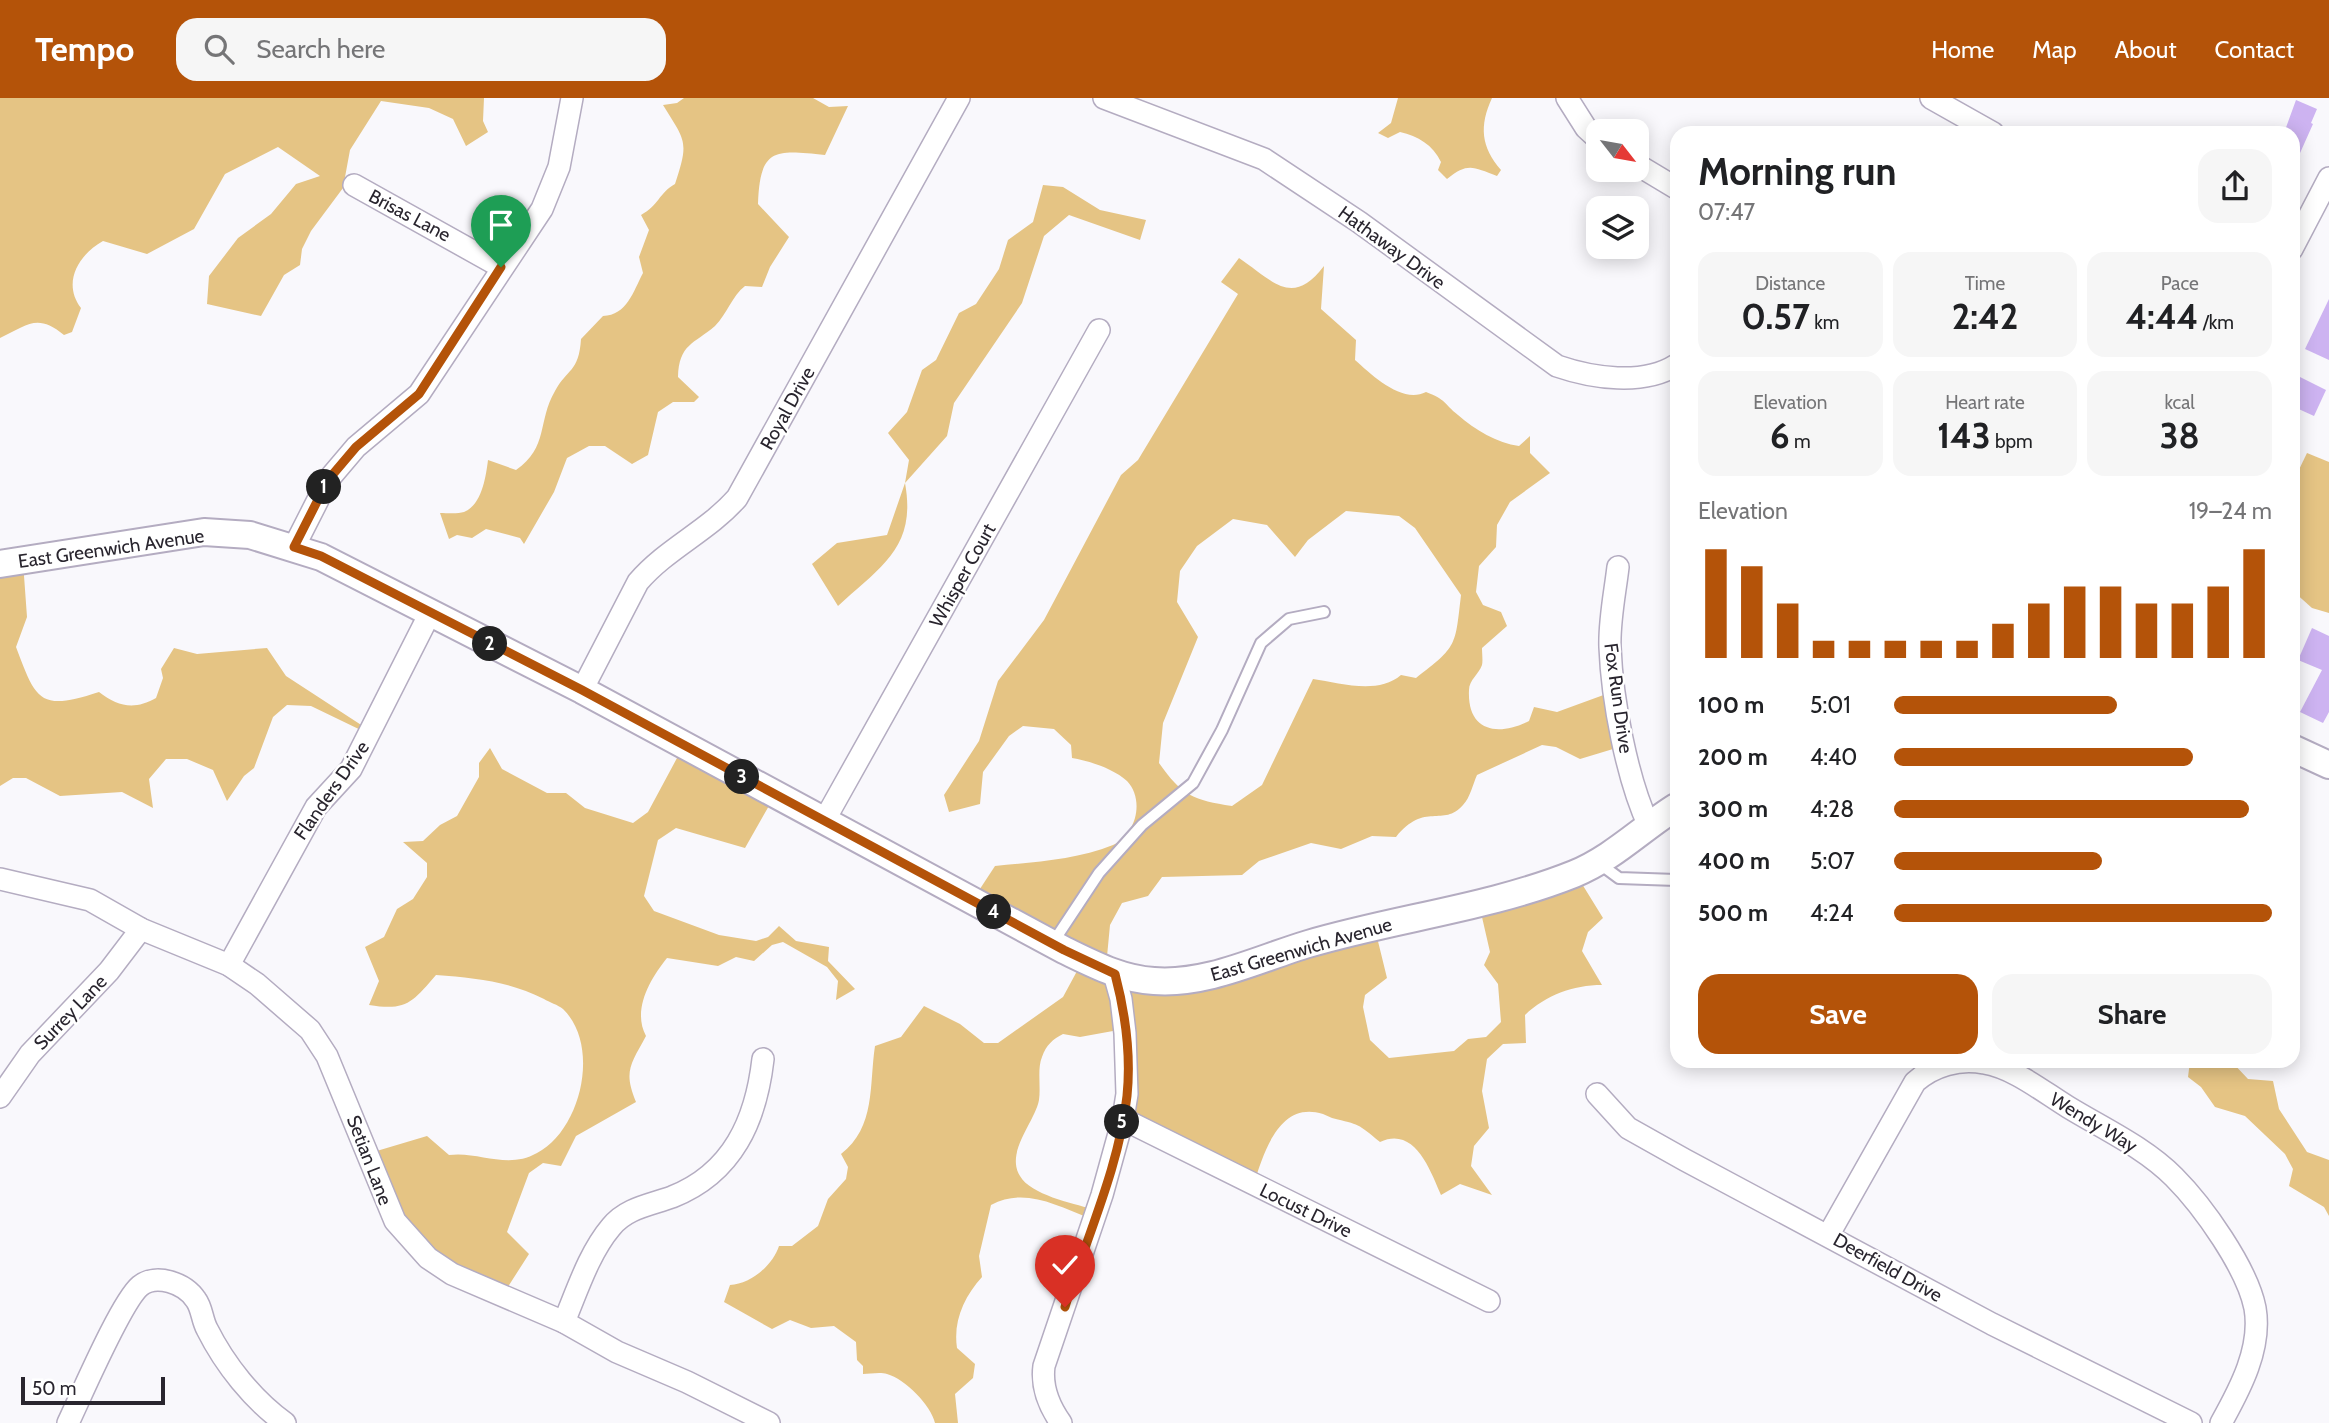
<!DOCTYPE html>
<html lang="en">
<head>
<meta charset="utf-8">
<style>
	body { margin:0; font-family:Cabin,sans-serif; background:#f6f6f6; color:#202124; height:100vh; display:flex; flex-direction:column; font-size:26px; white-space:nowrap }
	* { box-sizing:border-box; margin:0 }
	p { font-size:23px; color:#757577 }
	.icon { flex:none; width:38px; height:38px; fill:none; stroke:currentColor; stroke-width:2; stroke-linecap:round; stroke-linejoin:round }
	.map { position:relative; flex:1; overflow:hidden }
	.panel { position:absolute; left:1670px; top:28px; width:630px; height:942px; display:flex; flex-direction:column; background:#fff; border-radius:21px; box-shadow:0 4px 18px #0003 }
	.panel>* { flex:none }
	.needle { width:46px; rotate:121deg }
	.controls { position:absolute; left:1586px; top:21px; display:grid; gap:14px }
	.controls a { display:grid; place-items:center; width:63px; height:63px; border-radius:14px; background:#fff; box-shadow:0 4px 18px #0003; font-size:35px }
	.scale { position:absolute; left:21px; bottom:18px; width:144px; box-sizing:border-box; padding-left:7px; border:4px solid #29252e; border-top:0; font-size:19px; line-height:24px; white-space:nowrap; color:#29252e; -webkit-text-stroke:5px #fff; paint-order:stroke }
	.pin { position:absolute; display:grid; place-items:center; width:60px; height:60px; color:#fff; margin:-72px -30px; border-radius:50% 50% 50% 0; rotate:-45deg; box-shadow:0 0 7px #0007 }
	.pin .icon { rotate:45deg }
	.km { position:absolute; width:35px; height:35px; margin:-18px; border-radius:50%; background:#222; color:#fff; font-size:19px; line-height:35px; text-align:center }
	.round { display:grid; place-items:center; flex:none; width:74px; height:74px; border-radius:21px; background:#f6f6f6 }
	.head { display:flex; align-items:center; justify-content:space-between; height:119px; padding:0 28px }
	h1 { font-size:38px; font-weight:700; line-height:52px }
	.metrics { display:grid; grid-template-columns:repeat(3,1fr); gap:10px; height:119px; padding:7px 28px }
	.metrics div { display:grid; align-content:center; border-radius:18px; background:#f6f6f6; text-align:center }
	.metrics b { font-size:35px; font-weight:700 }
	.metrics small { font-size:19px; font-weight:400 }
	.metrics p { font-size:19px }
	.chart { height:196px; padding:14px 28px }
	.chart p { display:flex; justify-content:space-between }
	.chart svg { width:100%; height:126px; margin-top:7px; stroke:#b45309; stroke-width:6 }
	.cta { display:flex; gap:14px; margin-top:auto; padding:14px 28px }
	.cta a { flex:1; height:80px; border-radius:21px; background:#b45309; color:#fff; font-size:28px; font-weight:700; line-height:80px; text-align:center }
	.cta a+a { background:#f6f6f6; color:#202124 }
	ul { padding:0 28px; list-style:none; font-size:23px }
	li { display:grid; grid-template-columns:112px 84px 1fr; align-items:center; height:52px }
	li i { height:18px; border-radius:9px; background:#b45309 }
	header { display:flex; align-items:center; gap:42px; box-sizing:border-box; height:98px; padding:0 35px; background:#b45309; color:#fff }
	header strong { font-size:33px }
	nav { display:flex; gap:38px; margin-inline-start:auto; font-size:24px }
	.search { width:490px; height:63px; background:#f6f6f6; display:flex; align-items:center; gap:18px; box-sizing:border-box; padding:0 24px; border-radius:21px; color:#757577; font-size:26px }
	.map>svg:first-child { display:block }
</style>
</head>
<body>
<header>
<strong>Tempo</strong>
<div class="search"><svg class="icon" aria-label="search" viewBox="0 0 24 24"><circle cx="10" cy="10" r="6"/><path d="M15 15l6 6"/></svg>Search here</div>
<nav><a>Home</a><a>Map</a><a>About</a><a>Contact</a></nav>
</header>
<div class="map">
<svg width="2329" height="1325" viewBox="0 0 2329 1325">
	<rect width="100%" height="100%" fill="#f9f8fc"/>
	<!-- forest -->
	<g fill="#e5c484" fill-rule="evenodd">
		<path d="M0,0h484l-1,23 5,11 -22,14 -13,-27 -24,-11 -48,-7 -31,49 -7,38 -32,43 -9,18 -2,16 -16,10 -23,41 -54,-12 2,-28 29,-38 33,-24 25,-30 24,-8 -42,-29 -53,27 -31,55 -47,25 -44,-13c-25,14 -41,42 -22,67l-9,24 -8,3c-27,-22 -36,-10 -64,3z"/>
		<path d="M684,0h129l16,9 19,-1 -23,49c-50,-5 -65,-8 -67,49l31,33 -19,30 -8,20 -17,-1c-13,10 -18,28 -30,40 -21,18 -36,18 -37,51l21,20 -5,5h-21l-15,10 -10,43 -16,9 -27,-18h-16l-22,12 -13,34 -30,52 -4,-6 -34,-9 -14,9 -15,-3 -8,4 -9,-26c7,0 18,1 24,-1 18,-7 22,-36 24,-52l28,10c33,-23 21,-48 39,-79 12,-22 24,-19 26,-52l22,-23c24,-1 30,-24 40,-43l-4,-16 10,-27 -8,-15c18,-10 18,-22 34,-31 14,-43 11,-42 -12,-79l14,-2z"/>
		<path d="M1398,0h94c-13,28 -11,49 9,72l-4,6c-24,-9 -29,-14 -50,3l-9,-9 3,-8c-8,-17 -23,-26 -41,-30l-12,6 -10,-5 13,-10z"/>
		<path d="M1043,87l20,2 37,23 46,10 -6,20 -71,-25 -25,21 -22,67 -68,100 -7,33 -42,47c12,65 -25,84 -67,123l-26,-42 25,-21 50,-8 18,-52 4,-23 -21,-27 19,-21 15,-42 14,-10 23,-47 17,-9 23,-35 9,-29 25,-18z"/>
		<path d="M1239,160c34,23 53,50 85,8l-3,43 35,31 -1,20c18,16 47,44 71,32 21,8 17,11 32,23 17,15 39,28 61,31l11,-10v17l20,20 -40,29 -13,23 -1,22 -17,19 -3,26 7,13 18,7 6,14 -25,22c0,5 1,13 0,17 -3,9 -13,15 -13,25 -2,41 28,47 60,31l5,-14 23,5 52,-19 14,53 -43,13 -24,-12 -14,-2 -65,30c-4,9 -7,23 -14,30 -20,23 -38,-4 -67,32l-24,-1 -31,13 -30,-6 -52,18 -17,14 -80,2 -14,19 -26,7 -12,22 -4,42 52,15 217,-53 12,49 -22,17 -2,12 7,33 19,18 65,-7 14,-12 18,-2 15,-15 -3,-38 -14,-19 6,-13 -11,-48 95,-33 29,47 -15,14 -6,19 20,34c-29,0 -56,10 -77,30l1,28 -23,1 -16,15 -5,32 7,37 -15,18 -3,20 21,29 -32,-11 -19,11c-11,-25 -26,-69 -61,-53 -23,-19 -20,-17 -48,-24 -3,-1 -6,-3 -9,-4 -44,-14 -59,39 -69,69l-126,-62 -4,-92 -44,8 -17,-3c-10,5 -17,11 -21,23 -5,12 -1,29 -3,43 -4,22 -34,52 -19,76 11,19 52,27 72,33l-3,9c-33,-13 -65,-31 -98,-13l-12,51 3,21c-18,20 -29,44 -25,71l18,16 -2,14 -18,16 3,29h-23c-4,-18 -30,-44 -48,-49 -7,-2 -17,0 -24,0v-8l-6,-6 -1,-18 -22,-16 -23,2 -21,-8 -18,9 -48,-27 6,-17c21,-1 43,-20 49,-39h13l26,-20 10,-27 18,-20 2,-12 -7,-13c35,-27 28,-69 34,-108l26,-9 23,-31 36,18 24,19h14l65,-46 20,-37 -109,-62 21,-32c39,-4 81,-6 118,-21 23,-10 32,-45 14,-64 -13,-12 -37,-20 -55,-23l-1,-13 -17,-16 -31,-3 -14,10 -26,36 -3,32 -31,8 -5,-17 35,-54 19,-60 46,-61 77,-145 17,-15 100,-166 -17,-12zM1346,413l53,5 16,12 46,67c-6,51 -3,51 -45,83l-15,-3c-23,20 -61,8 -88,4l-51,106 -30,21c-38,-6 -50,-10 -73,-43l4,-40 35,-86 -21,-35 3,-31 17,-25 36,-27 34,6 28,32 13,-17z"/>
		<polygon points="2307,355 2329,364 2329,515 2312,510 2293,493 2293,384"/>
		<path d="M23,464l4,55 -11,30c20,53 23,65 83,45 19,15 36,18 57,6l7,-20 -2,-9 13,-21 23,6 70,-6 19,28 86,56 -3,2 -58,-28 -24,-1 -14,12 -19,51 -10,8 -17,25 -14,-31 -26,-11h-21l-17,20 4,29 -31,-16 -62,4 -34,-18h-13l-13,8v-222z"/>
		<path d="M684,647l86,59 -25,44 -69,-20 -18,12 -14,56 10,15 65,24 37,6 12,-4 11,-11 17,15 33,6 -1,14 27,28 -19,11 2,-19 -11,-14 -44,-25 -11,3 -18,16 -18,-4 -18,9 -51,-8c-17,21 -35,52 -21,78 -15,28 -23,35 -10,66l-60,34 -15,30 -18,-3 -14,10 -22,59 22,22 -27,42 -89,-53 -43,-90 57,-17 22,19c30,-4 58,15 88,-2 44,-23 64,-107 26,-144 -5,-4 -14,-7 -19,-10 -36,-18 -69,-21 -108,-24 -24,28 -30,36 -67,30l10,-24 -14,-34 19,-10 13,-28 16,-10 14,-22v-14l-24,-21 20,-1 17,-16 17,-9 22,-39v-14l11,-15 12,21 45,24h19l19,15 48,15 15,-11z"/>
		<polygon points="2231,963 2248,981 2273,983 2279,1011 2307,1054 2329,1062 2329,1118 2324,1109 2289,1088 2293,1071 2285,1056 2245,1018 2215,1009 2201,989 2188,979 2190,963"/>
	</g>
	<!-- building -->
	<g fill="#cdb3f1">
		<polygon points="2296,2 2317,11 2311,25 2313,26 2292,73 2292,35 2284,35"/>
		<polygon points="2329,201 2329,262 2305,251"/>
		<polygon points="2292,275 2326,292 2314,318 2292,308"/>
		<polygon points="2312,530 2329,538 2329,614 2323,625 2300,614 2322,572 2298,562"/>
	</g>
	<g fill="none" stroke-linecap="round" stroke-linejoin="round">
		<defs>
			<g id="service">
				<polyline points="1600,766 1619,780 1676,782"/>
				<polyline points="1052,846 1099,775 1142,727 1193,685 1222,632 1261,545 1289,521 1324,514"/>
			</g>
			<g id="minor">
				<path d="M1104,0l160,61 95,63 198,144c35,12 86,20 119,-1"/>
				<polyline points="1567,0 1586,30 1598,41"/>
				<polyline points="1931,0 1993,35"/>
				<polyline points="1636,66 1676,90"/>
				<polyline points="354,87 501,169"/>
				<polyline points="2292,151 2329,80"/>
				<polyline points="294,449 328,382 356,349 419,296 542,111 559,69 572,0"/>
				<path d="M1618,469c-3,26 -9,54 -8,80 2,53 17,132 39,179"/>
				<path d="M582,592l56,-108c28,-33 70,-51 99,-84l222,-400"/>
				<polyline points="824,723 1099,232"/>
				<polyline points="0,781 90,802 141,831 229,867 257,886 310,932 327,958 395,1123 428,1160 452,1176 564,1224 617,1254 687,1284 769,1325"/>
				<polyline points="229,867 316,709 351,671 430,515"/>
				<polyline points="1597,996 1628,1030 1685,1062 1992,1226 2191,1325"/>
				<polyline points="0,999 30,956 109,873 141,831"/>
				<polyline points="1123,1021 1489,1203"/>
				<path d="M1829,1136l86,-152c18,-16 44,-24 69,-19 30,5 58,28 84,44 36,22 76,40 106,70 29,29 73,91 81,131 7,40 -15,81 -34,115"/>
				<path d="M564,1224c13,-31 25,-69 47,-95 15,-19 39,-22 61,-30 61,-24 84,-77 91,-138"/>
				<path d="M68,1325c13,-27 53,-121 72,-137 16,-13 45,-3 56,14 6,8 6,20 11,29 18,36 46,71 78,94"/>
				<path d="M1061,1325c-12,-17 -20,-35 -17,-57l58,-171 21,-76 4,-25 -2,-61 -4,-34 -7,-25"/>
			</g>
			<g id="tertiary">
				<path d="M0,466l204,-32 46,3 71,22 261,133 482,260c29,14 57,29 90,31 53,4 104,-22 154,-37 88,-26 181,-36 266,-70 39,-16 67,-45 102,-67"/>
				<polyline points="2292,650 2329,667"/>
			</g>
		</defs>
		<!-- service casing -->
		<use href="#service" stroke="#b4acc1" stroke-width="14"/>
		<!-- minor casing -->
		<use href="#minor" stroke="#b4acc1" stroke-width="24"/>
		<!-- tertiary casing -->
		<use href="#tertiary" stroke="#b4acc1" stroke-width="30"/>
		<!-- service -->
		<use href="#service" stroke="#fff" stroke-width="10"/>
		<!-- minor -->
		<use href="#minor" stroke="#fff" stroke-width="21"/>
		<!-- tertiary -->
		<use href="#tertiary" stroke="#fff" stroke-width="26"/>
	</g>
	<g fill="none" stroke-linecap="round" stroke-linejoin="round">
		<defs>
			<path id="route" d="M501,169l-82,127 -63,53 -28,33 -34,67 27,9 261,134 482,260 51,24c10,38 16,83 12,122 -8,72 -41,142 -62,211"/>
		</defs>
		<!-- route casing -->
		<use href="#route" stroke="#fff" stroke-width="14"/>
		<!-- route -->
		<use href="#route" stroke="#b45309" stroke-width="9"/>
	</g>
	<g text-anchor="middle" stroke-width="5" stroke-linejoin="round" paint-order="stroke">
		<!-- street labels -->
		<g font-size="19" fill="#29252e" stroke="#fff">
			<text transform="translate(410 117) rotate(28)" y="7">Brisas Lane</text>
			<text transform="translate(1392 149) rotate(36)" y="7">Hathaway Drive</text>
			<text transform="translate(787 310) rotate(-61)" y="7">Royal Drive</text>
			<text transform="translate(111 450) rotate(-8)" y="7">East Greenwich Avenue</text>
			<text transform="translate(962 477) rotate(-61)" y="7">Whisper Court</text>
			<text transform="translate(1619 600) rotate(82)" y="7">Fox Run Drive</text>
			<text transform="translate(331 692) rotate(-55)" y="7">Flanders Drive</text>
			<text transform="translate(1301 851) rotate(-16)" y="7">East Greenwich Avenue</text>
			<text transform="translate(70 914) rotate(-46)" y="7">Surrey Lane</text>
			<text transform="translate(2094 1024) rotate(31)" y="7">Wendy Way</text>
			<text transform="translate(370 1062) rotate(69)" y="7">Setian Lane</text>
			<text transform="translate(1306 1112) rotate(26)" y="7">Locust Drive</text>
			<text transform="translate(1888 1169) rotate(29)" y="7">Deerfield Drive</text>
		</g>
	</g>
</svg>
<div class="controls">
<a><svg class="needle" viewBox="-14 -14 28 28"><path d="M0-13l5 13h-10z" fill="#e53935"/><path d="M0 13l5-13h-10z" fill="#757577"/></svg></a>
<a><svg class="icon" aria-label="layers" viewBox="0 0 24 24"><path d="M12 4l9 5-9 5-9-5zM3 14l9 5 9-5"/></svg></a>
</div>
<div class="scale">50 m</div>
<div class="pin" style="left:501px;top:169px;background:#1e9e55"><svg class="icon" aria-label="arrive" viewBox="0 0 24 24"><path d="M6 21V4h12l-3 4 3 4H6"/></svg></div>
<div class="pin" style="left:1065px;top:1209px;background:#d93025"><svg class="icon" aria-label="check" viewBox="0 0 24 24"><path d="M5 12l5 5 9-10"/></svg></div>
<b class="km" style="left:324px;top:389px">1</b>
<b class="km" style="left:490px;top:546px">2</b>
<b class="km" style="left:742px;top:679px">3</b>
<b class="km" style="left:994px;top:814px">4</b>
<b class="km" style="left:1122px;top:1024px">5</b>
<section class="panel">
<div class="head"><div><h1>Morning run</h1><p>07:47</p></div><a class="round"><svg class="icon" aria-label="share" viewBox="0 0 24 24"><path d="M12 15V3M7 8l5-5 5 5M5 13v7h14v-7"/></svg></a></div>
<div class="metrics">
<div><p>Distance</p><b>0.57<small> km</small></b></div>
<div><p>Time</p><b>2:42</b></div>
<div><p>Pace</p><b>4:44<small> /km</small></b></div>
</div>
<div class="metrics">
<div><p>Elevation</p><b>6<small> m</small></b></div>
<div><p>Heart rate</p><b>143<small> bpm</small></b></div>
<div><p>kcal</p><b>38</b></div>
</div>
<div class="chart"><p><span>Elevation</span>19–24 m</p>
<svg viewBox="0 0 160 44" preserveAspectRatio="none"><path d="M5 44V6M15 44V12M25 44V25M35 44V38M45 44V38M55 44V38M65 44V38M75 44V38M85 44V32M95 44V25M105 44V19M115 44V19M125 44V25M135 44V25M145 44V19M155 44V6"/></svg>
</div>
<ul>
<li><b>100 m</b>5:01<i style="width:59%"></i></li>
<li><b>200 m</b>4:40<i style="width:79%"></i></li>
<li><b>300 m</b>4:28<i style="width:94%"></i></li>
<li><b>400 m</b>5:07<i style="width:55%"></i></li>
<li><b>500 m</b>4:24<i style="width:100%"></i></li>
</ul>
<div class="cta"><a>Save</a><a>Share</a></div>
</section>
</div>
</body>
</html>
